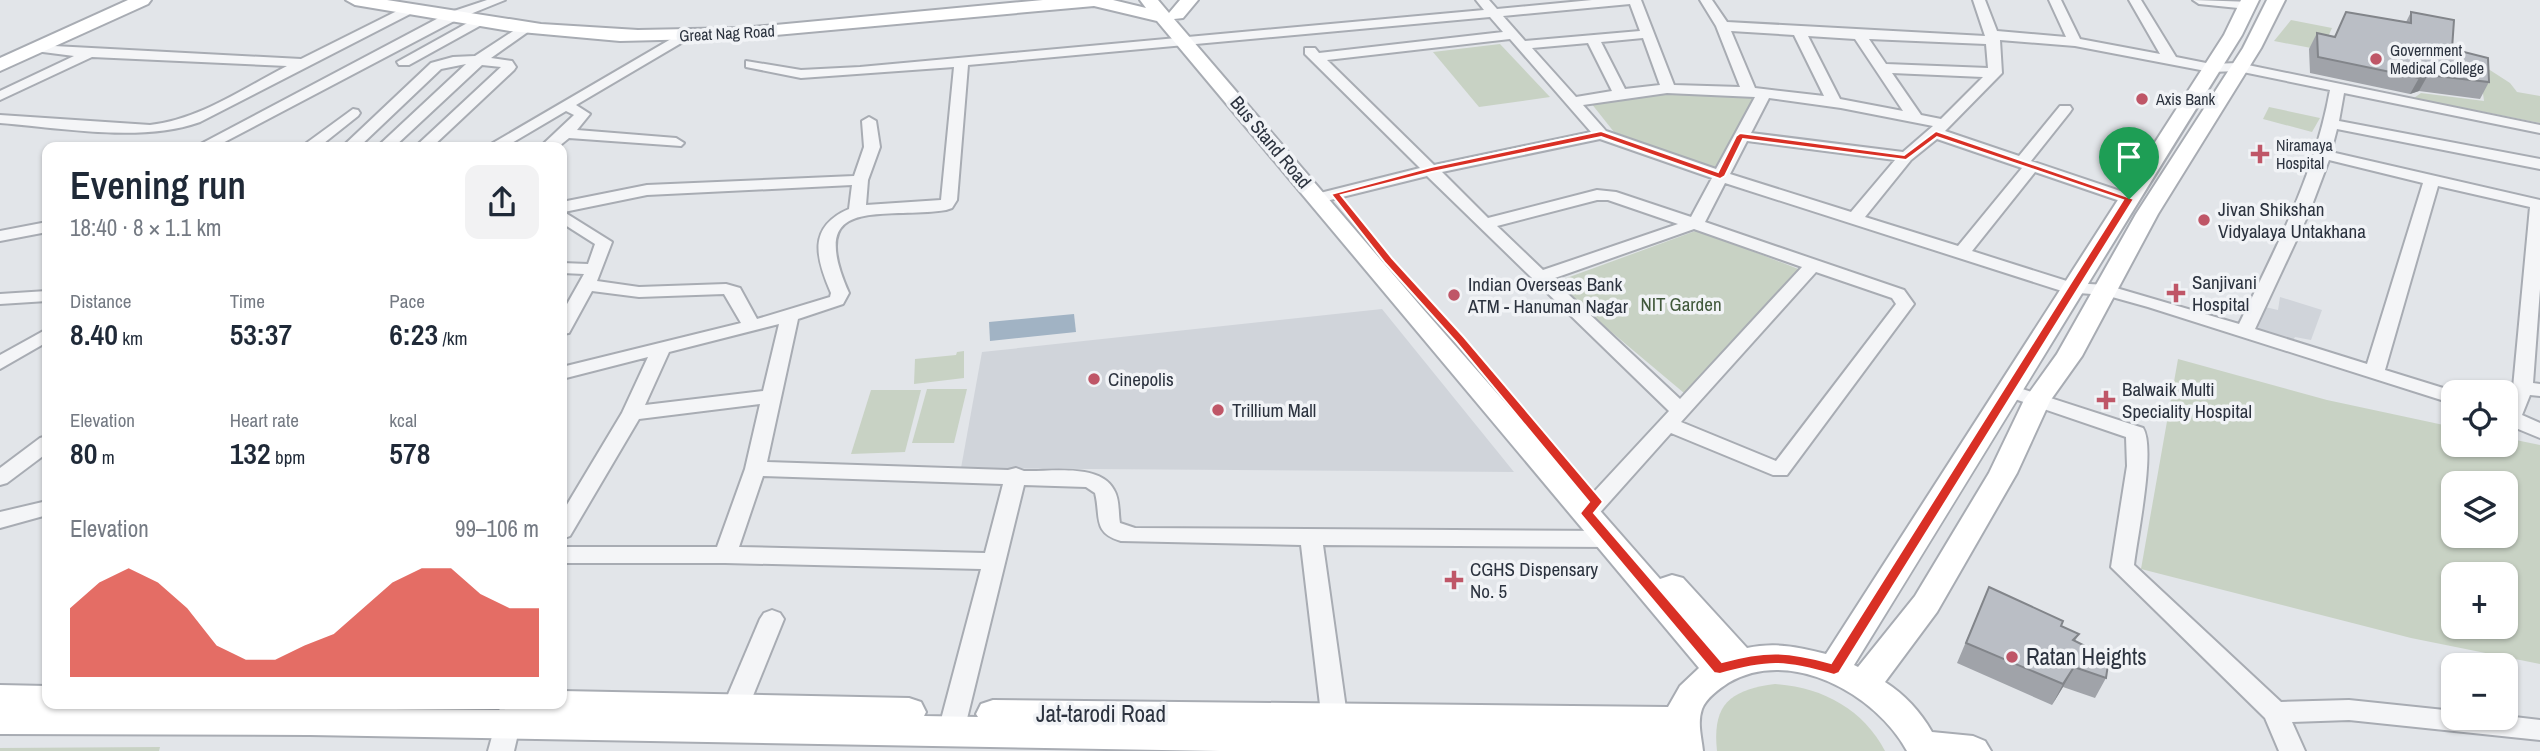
<!DOCTYPE html>
<html lang="en">
<head>
<meta charset="utf-8">
<style>
	body { margin:0; font-family:"Archivo Narrow",sans-serif; background:#f2f2f3; color:#1f2937; height:100vh; display:flex; flex-direction:column; font-size:26px; white-space:nowrap }
	* { box-sizing:border-box; margin:0 }
	p { font-size:23px; color:#747a83 }
	.icon { flex:none; width:38px; height:38px; fill:none; stroke:currentColor; stroke-width:2; stroke-linecap:round; stroke-linejoin:round }
	.map { position:relative; flex:1; overflow:hidden }
	.panel { position:absolute; left:42px; top:142px; width:525px; height:567px; display:flex; flex-direction:column; background:#fff; border-radius:14px; box-shadow:0 2px 5px #0004 }
	.panel>* { flex:none }
	.buttons { position:absolute; left:2441px; top:380px; display:grid; gap:14px }
	.buttons a { display:grid; place-items:center; width:77px; height:77px; border-radius:14px; background:#fff; box-shadow:0 2px 5px #0004; font-size:35px }
	.pin { position:absolute; display:grid; place-items:center; width:60px; height:60px; color:#fff; margin:-72px -30px; border-radius:50% 50% 50% 0; rotate:-45deg; box-shadow:0 0 7px #0007 }
	.pin .icon { rotate:45deg }
	.round { display:grid; place-items:center; flex:none; width:74px; height:74px; border-radius:14px; background:#f2f2f3 }
	.head { display:flex; align-items:center; justify-content:space-between; height:119px; padding:0 28px }
	h1 { font-size:38px; font-weight:600; line-height:52px }
	.stats { display:grid; grid-template-columns:repeat(3,1fr); gap:10px; height:119px; padding:7px 28px }
	.stats div { display:grid; align-content:center }
	.stats b { font-size:30px; font-weight:600 }
	.stats small { font-size:19px; font-weight:400 }
	.stats p { font-size:19px }
	.chart { height:196px; padding:14px 28px }
	.chart p { display:flex; justify-content:space-between }
	.chart svg { width:100%; height:126px; margin-top:7px; fill:#d93025; opacity:.7 }
	.map>svg:first-child { display:block }
</style>
</head>
<body>
<div class="map">
<svg width="2540" height="751" viewBox="0 0 2540 751">
	<rect width="100%" height="100%" fill="#e2e5e9"/>
	<!-- built -->
	<g fill="#d0d4da">
		<polygon points="2280,297 2322,310 2311,340 2295,337 2292,343 2253,330 2265,307 2278,310"/>
		<polygon points="1382,309 1514,472 961,468 982,352"/>
	</g>
	<!-- green -->
	<g fill="#c8d2c4" fill-rule="evenodd">
		<polygon points="2291,20 2332,28 2322,50 2274,41"/>
		<polygon points="1500,44 1550,97 1479,107 1433,52"/>
		<polygon points="2479,63 2510,83 2517,92 2540,96 2540,123 2414,98 2421,93 2484,101"/>
		<polygon points="1672,93 1756,98 1716,168 1614,132 1591,103"/>
		<polygon points="2269,107 2320,118 2312,132 2263,119"/>
		<polygon points="1698,230 1806,272 1684,393 1553,283"/>
		<polygon points="964,351 964,378 914,384 915,359 956,355 957,352"/>
		<path d="M2178,359l149,41 126,27 1,17h52v-6l34,7v219l-129,-26 -270,-69zM2454,483h52v53h-52zM2454,574h52v52h-52z"/>
		<polygon points="927,389 967,389 954,443 912,443"/>
		<polygon points="871,390 921,390 905,452 851,454"/>
		<path d="M1775,684c47,3 88,25 110,67h-168c-5,-47 13,-61 58,-67z"/>
		<polygon points="160,747 159,751 0,751 0,748"/>
	</g>
	<!-- water -->
	<polygon fill="#a1b3c4" points="1074,314 1076,332 990,341 989,322"/>
	<g fill="none" stroke-linecap="round" stroke-linejoin="round">
		<defs>
			<g id="street">
				<polygon points="487,0 505,0 458,19 215,147 195,147 448,13"/>
				<path d="M1476,0h13l8,9 95,-9h49l33,85 66,2 -24,-61 -16,-26h12l15,22 258,14 -12,-36h12l12,31 69,6 -17,-37h12l19,39 80,15 -31,-54h12l35,57 35,7 27,-1 302,62v8l-196,-40 -5,28 201,38v10l-203,-40 -6,23 209,48v89l-7,94 7,1v12l-10,-1 -8,20 18,8v15l-34,-14v-18l7,-18 17,-181 -92,-21 -53,184 71,22h-2v12l-306,-97 -43,-12 -40,-3 -340,-109 -20,39 199,68 10,14 -127,171h-14l-102,-42 -76,85 -8,2 -8,-2 -3,-5 3,-5 90,-97 -242,-235 -109,27 -8,-5 2,-3 108,-27 -115,-114v-6h10l4,5 184,-21 -13,-15 -522,48 -11,135 -5,8 -6,2c-63,10 -142,-17 -97,83l-6,11 -45,15 -31,143 241,8 8,-2 8,3c26,1 76,-8 90,19 6,10 4,22 6,33l15,5 473,3 8,2 3,6 -3,6 -8,2 -285,-2 26,185 -4,7 -9,3 -9,-3 -4,-7 -22,-185 -180,-4c-29,-8 -20,-25 -26,-48l-9,-6 -62,-2 -60,246 -4,7 -9,3 -9,-3 -4,-7 43,-162 -256,-6h-163v-16h155l28,-78 15,-65 -121,15 -69,117 -8,3v-26l60,-100 26,-56 -86,22v-12l179,-44 -17,-29 -85,3 -47,-6 -23,42 -7,1v-21l22,-39 -22,-1v-10l26,1 7,-20 -33,-21v-21l85,-17 207,-9 10,-29 -2,-26 7,-4 7,4 4,26 -12,33 -2,25 75,-5 13,-133 -153,11 -55,-11v-6l55,9 59,-3 624,-57zM1630,4l10,27 -115,10 -22,-25zM1731,31l63,4 30,61 -69,-8zM1808,36l47,3 48,72 -63,-12zM1643,38l17,47 -35,4 -24,-47zM1510,39l81,93 -157,33 -107,-105zM1869,39l117,5 2,24 -102,-4zM2000,40l75,6 136,26 27,-1 92,19c-15,84 -54,158 -91,234l-133,-39 -33,-2 -101,-32 63,-79 88,30 6,2 8,-5 -2,-3 -104,-35 39,-49 2,-3 -2,-3h-10l-41,50 -74,-25 57,-58zM1588,43l24,48 -36,6 -44,-49zM1892,73l91,4 -42,42 -20,-4zM1667,93l88,4 -39,72 -110,-38 -23,-26zM1769,98l72,10 92,18 -30,26 -152,-19zM1600,139l112,39 -21,39 -75,-25 -19,-2 -109,28 -46,-46zM1937,139l85,29 -64,78 -93,-29 46,-57zM1747,141l148,19 -44,52 -121,-38zM2329,160l94,23 -56,181 -112,-35 54,-116zM852,185l-3,24c-42,18 -33,49 -18,84l-1,4 -73,22 -17,-31 -14,-4 -87,3 -42,-6 15,-39 -48,-30 83,-17zM1597,200h11l70,24 -135,46 -46,-44zM1694,229l108,38 -122,132 -128,-120zM1816,272l76,26 4,6 -120,157 -95,-39zM779,324l-16,67 -118,14 24,-53zM763,476l240,8 -18,69 -246,-6z"/>
				<polygon points="2193,0 2253,2 2254,5 2248,9 2199,4"/>
				<path d="M409,5l5,1v6l-214,110c-59,21 -137,6 -200,1v-8l150,10c49,-5 94,-37 137,-59l-195,-9 -92,43v-9l74,-35 -39,-5v-6l266,14z"/>
				<polygon points="480,16 487,20 485,23 409,65 399,65 397,62"/>
				<polygon points="527,22 534,26 532,29 491,58 512,61 516,67 514,70 432,147 415,147 501,67 482,65 394,147 377,147 466,64 441,69 359,147 342,147 431,63 453,57 475,56"/>
				<polygon points="683,32 690,36 688,39 576,105 590,114 577,130 676,138 684,143 681,146 569,138 558,147 540,147 574,115 566,111 505,147 486,147"/>
				<polygon points="353,109 358,110 360,113 358,116 319,147 301,147"/>
				<polygon points="47,222 47,232 0,241 0,231"/>
				<polygon points="47,291 47,301 0,304 0,294"/>
				<polygon points="47,329 47,342 0,369 0,355"/>
				<path d="M2010,385l133,43c13,20 -6,110 -9,137l147,137 68,-2 105,11v7l52,-2 34,4v20l-191,-20 -57,2 13,29h-26l-14,-33 -154,-151 16,-101 -1,-29 -123,-42 -3,-4 3,-4z"/>
				<polygon points="47,436 47,453 7,483 0,485 0,468 40,438"/>
				<polygon points="47,501 47,515 0,528 0,512"/>
				<polygon points="772,610 780,613 784,619 744,718 740,725 731,728 722,725 718,718 760,619 764,613"/>
				<polygon points="501,704 525,704 514,751 488,751"/>
			</g>
			<g id="secondary">
				<polygon points="128,0 151,0 148,4 0,71 0,58"/>
				<path d="M346,0h41l154,24 97,6 104,-2 301,-28h70l33,8 -6,-8h18l11,13 11,-13h18l-15,18 -9,1 249,290 237,270 12,-4 11,3 64,70c28,-6 52,-1 79,6l398,-619 17,-35h18l-17,35c-131,209 -258,420 -388,630l4,2 57,-71 74,-123 35,-73 33,-46 79,-140 107,-166 24,-48h18l-24,48 -103,166 -76,142 -32,45 -33,72 -80,139 -52,70c20,13 35,29 47,50l41,4 12,5 6,10h-84c-31,-57 -117,-105 -179,-68 -9,6 -22,15 -26,26 -5,14 0,30 1,42h-483l-910,-16 -310,-1v-49l47,1v18h15l-2,2 445,4 -3,-6h60v-13l347,7 12,4 5,10 -2,4 54,1 -2,-3 5,-10 12,-4 675,7 12,-21 19,-18 -542,-647 -63,-15 -352,32 -122,3 -110,-10 -155,-26z"/>
			</g>
		</defs>
		<!-- street casing -->
		<use href="#street" stroke="#a8acb3" stroke-width="4"/>
		<!-- secondary casing -->
		<use href="#secondary" stroke="#a8acb3" stroke-width="4"/>
		<!-- street -->
		<use href="#street" fill="#f4f5f7" fill-rule="evenodd"/>
		<!-- secondary -->
		<use href="#secondary" fill="#fff" fill-rule="evenodd"/>
	</g>
	<!-- wall -->
	<g fill="#a0a3a9">
		<polygon points="2411,12 2489,82 2480,99 2419,91 2410,94 2310,73 2309,49 2317,33 2334,37 2406,22"/>
		<polygon points="1989,587 2061,626 2079,634 2075,641 2106,678 2095,698 2063,687 2052,705 1957,663"/>
	</g>
	<!-- shaded-wall -->
	<g fill="#82858a">
		<polygon points="2428,75 2419,91 2410,94 2419,78"/>
		<polygon points="2074,667 2063,687 2052,705 2063,684"/>
	</g>
	<!-- building -->
	<g fill="#babec5" stroke="#82858a" stroke-width="2">
		<polygon points="2346,12 2411,23 2411,12 2454,20 2452,49 2488,58 2489,82 2428,75 2419,78 2318,57 2317,33 2335,37"/>
		<polygon points="1989,587 2063,621 2061,626 2079,634 2073,640 2109,658 2106,678 2074,667 2063,684 1966,643"/>
	</g>
	<!-- route -->
	<path fill="#d93025" stroke="#fff" stroke-width="2" fill-rule="evenodd" d="M1601,131l117,41 18,-36 4,-3 164,22 32,-24 198,68 -295,474 -5,2c-48,-14 -66,-15 -114,-1l-6,-1 -132,-157 -2,-3 9,-11 -133,-160 -71,-79 -54,-69 100,-27zM1601,137l119,42 5,-3 18,-37 163,21 31,-23 186,63 -292,463c-43,-12 -65,-13 -109,-1l-128,-149 9,-11 -2,-3 -137,-162 -72,-79 -51,-63 91,-23z"/>
	<!-- markers -->
	<g fill="#bf5667" stroke="#f1f3f6" stroke-width="2.5">
		<circle cx="2376" cy="59" r="7"/>
		<circle cx="2142" cy="99" r="7"/>
		<path d="M2256.5 143.5h7v7h7v7h-7v7h-7v-7h-7v-7h7z"/>
		<circle cx="2204" cy="220" r="7"/>
		<path d="M2172.5 282.5h7v7h7v7h-7v7h-7v-7h-7v-7h7z"/>
		<circle cx="1454" cy="295" r="7"/>
		<circle cx="1094" cy="379" r="7"/>
		<path d="M2102.5 389.5h7v7h7v7h-7v7h-7v-7h-7v-7h7z"/>
		<circle cx="1218" cy="410" r="7"/>
		<path d="M1450.5 569.5h7v7h7v7h-7v7h-7v-7h-7v-7h7z"/>
		<circle cx="2012" cy="657" r="7"/>
	</g>
	<g text-anchor="middle" stroke-width="7" stroke-linejoin="round" paint-order="stroke">
		<!-- far-street labels -->
		<g font-size="16" fill="#2c333f" stroke="#f1f3f6">
			<text transform="translate(727 33) rotate(-3)" y="6">Great Nag Road</text>
		</g>
		<!-- far-poi labels -->
		<g font-size="16" fill="#2c333f" stroke="#f1f3f6" text-anchor="start">
			<text x="2390" y="56">Government<tspan x="2390" dy="18">Medical College</tspan></text>
			<text x="2156" y="105">Axis Bank</text>
			<text x="2276" y="151">Niramaya<tspan x="2276" dy="18">Hospital</tspan></text>
		</g>
		<!-- street labels -->
		<g font-size="19" fill="#2c333f" stroke="#f1f3f6">
			<text transform="translate(1271 142) rotate(50)" y="7">Bus Stand Road</text>
		</g>
		<!-- poi labels -->
		<g font-size="19" fill="#2c333f" stroke="#f1f3f6" text-anchor="start">
			<text x="2218" y="216">Jivan Shikshan<tspan x="2218" dy="22">Vidyalaya Untakhana</tspan></text>
			<text x="2192" y="289">Sanjivani<tspan x="2192" dy="22">Hospital</tspan></text>
			<text x="1468" y="291">Indian Overseas Bank<tspan x="1468" dy="22">ATM - Hanuman Nagar</tspan></text>
			<text x="1108" y="386">Cinepolis</text>
			<text x="2122" y="396">Balwaik Multi<tspan x="2122" dy="22">Speciality Hospital</tspan></text>
			<text x="1232" y="417">Trillium Mall</text>
			<text x="1470" y="576">CGHS Dispensary<tspan x="1470" dy="22">No. 5</tspan></text>
		</g>
		<!-- park labels -->
		<g font-size="19" fill="#41593b" stroke="#f1f3f6">
			<text x="1681" y="311">NIT Garden</text>
		</g>
		<!-- near-poi labels -->
		<g font-size="23" fill="#2c333f" stroke="#f1f3f6" text-anchor="start">
			<text x="2026" y="665">Ratan Heights</text>
		</g>
		<!-- near-street labels -->
		<g font-size="23" fill="#2c333f" stroke="#f1f3f6">
			<text x="1101" y="722">Jat-tarodi Road</text>
		</g>
	</g>
</svg>
<div class="buttons">
<a><svg class="icon" aria-label="locate" viewBox="0 0 24 24"><circle cx="12" cy="12" r="6"/><path d="M12 2v4M12 18v4M2 12h4M18 12h4"/></svg></a>
<a><svg class="icon" aria-label="layers" viewBox="0 0 24 24"><path d="M12 4l9 5-9 5-9-5zM3 14l9 5 9-5"/></svg></a>
<a>+</a>
<a>−</a>
</div>
<div class="pin" style="left:2129px;top:199px;background:#1e9e55"><svg class="icon" aria-label="arrive" viewBox="0 0 24 24"><path d="M6 21V4h12l-3 4 3 4H6"/></svg></div>
<section class="panel">
<div class="head"><div><h1>Evening run</h1><p>18:40 · 8 × 1.1 km</p></div><a class="round"><svg class="icon" aria-label="share" viewBox="0 0 24 24"><path d="M12 15V3M7 8l5-5 5 5M5 13v7h14v-7"/></svg></a></div>
<div class="stats">
<div><p>Distance</p><b>8.40<small> km</small></b></div>
<div><p>Time</p><b>53:37</b></div>
<div><p>Pace</p><b>6:23<small> /km</small></b></div>
</div>
<div class="stats">
<div><p>Elevation</p><b>80<small> m</small></b></div>
<div><p>Heart rate</p><b>132<small> bpm</small></b></div>
<div><p>kcal</p><b>578</b></div>
</div>
<div class="chart"><p><span>Elevation</span>99–106 m</p>
<svg viewBox="0 0 160 44" preserveAspectRatio="none"><path d="M0 44V20L10 11L20 6L30 11L40 20L50 33L60 38L70 38L80 33L90 29L100 20L110 11L120 6L130 6L140 15L150 20L160 20V44z"/></svg>
</div>
</section>
</div>
</body>
</html>
